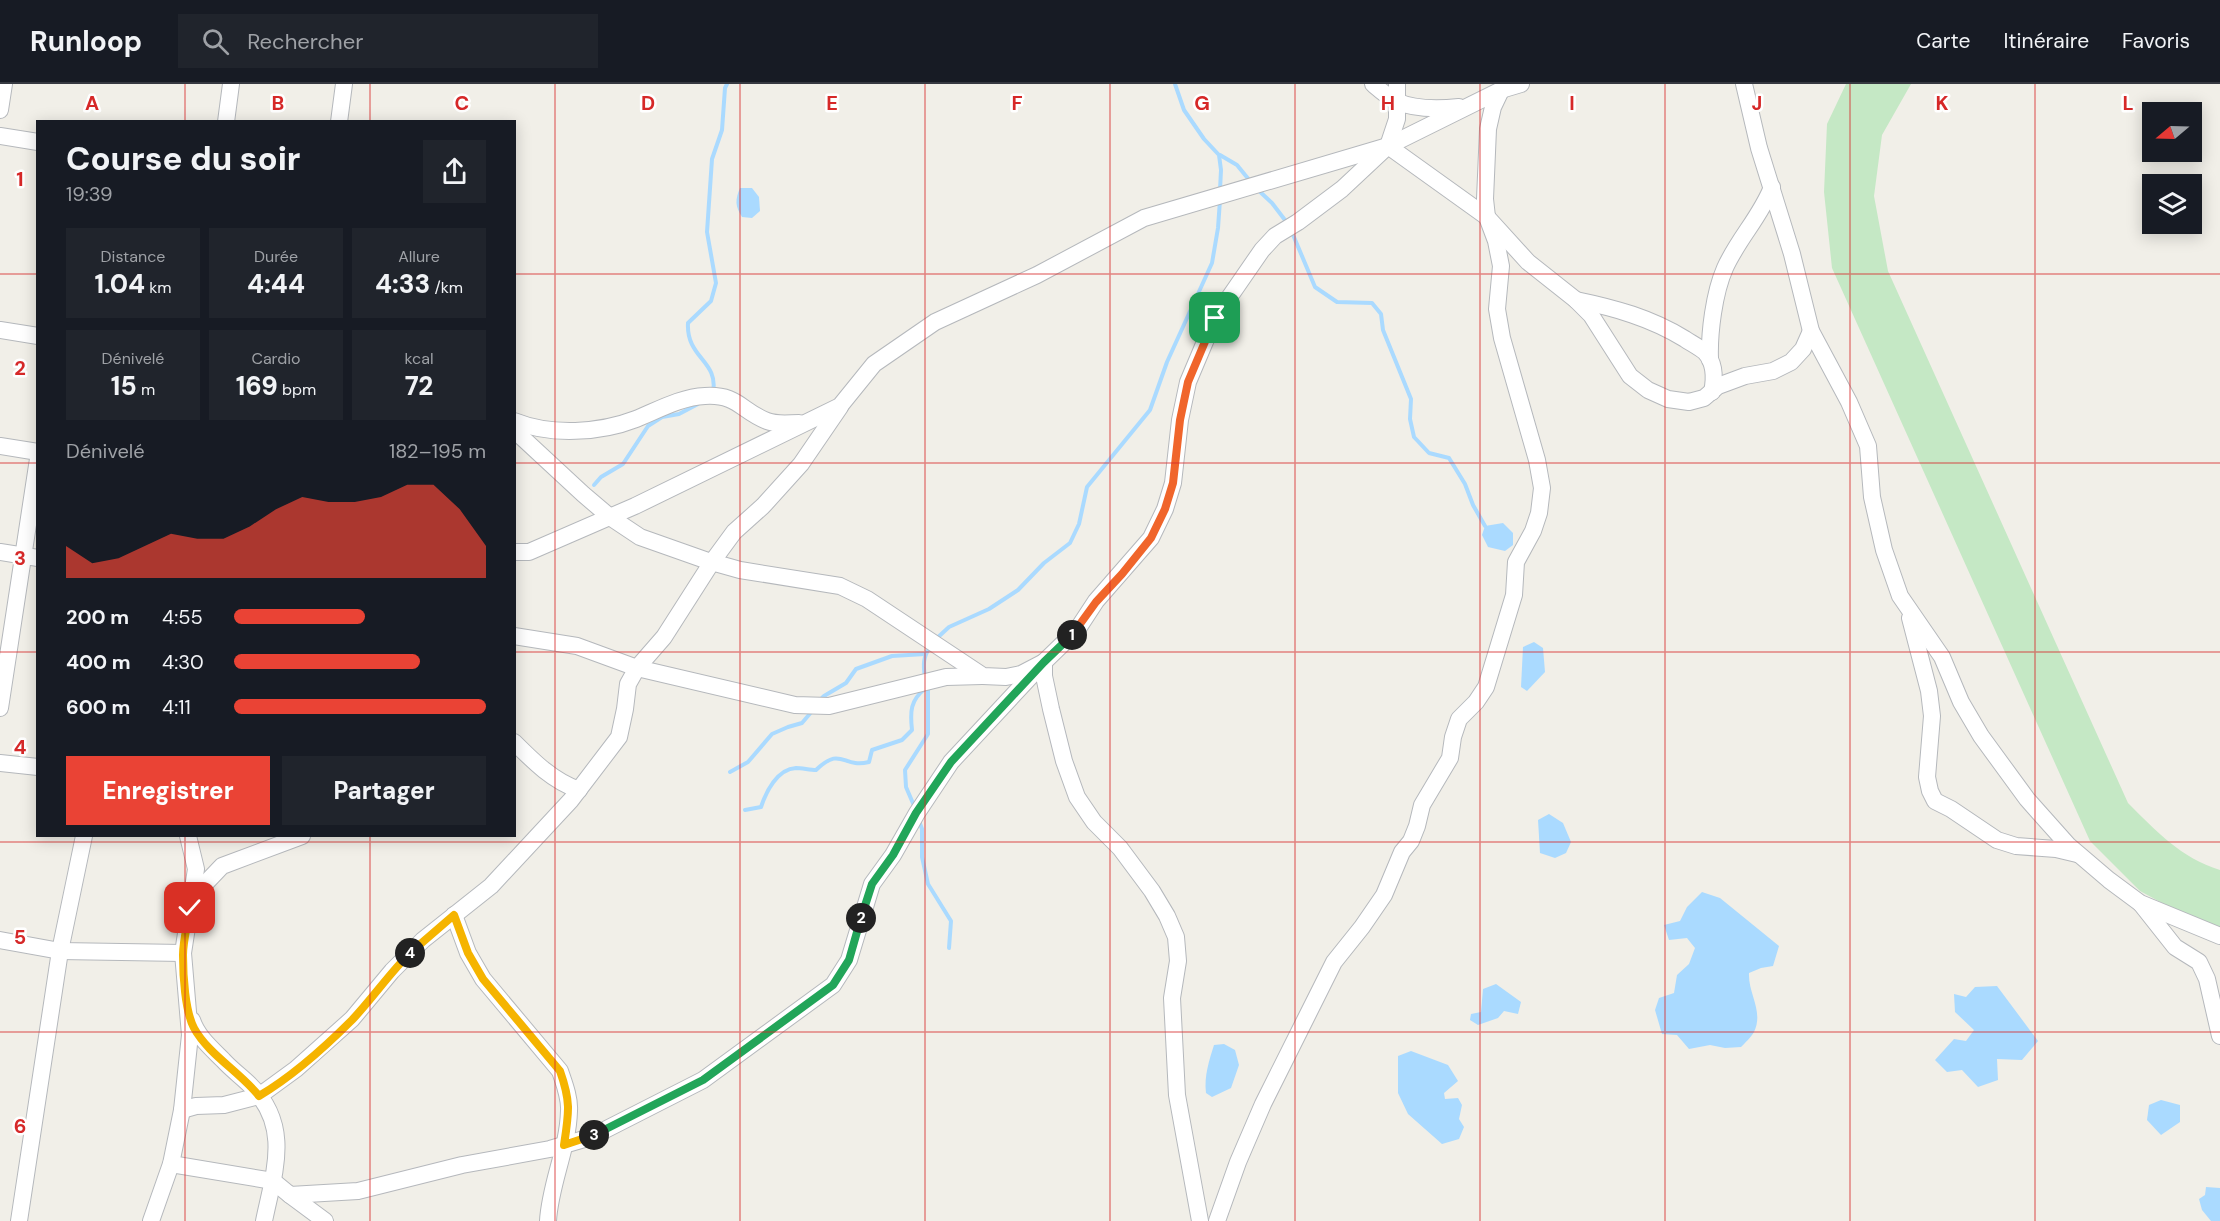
<!DOCTYPE html>
<html lang="fr">
<head>
<meta charset="utf-8">
<style>
	body { margin:0; font-family:"DM Sans",sans-serif; background:#20242c; color:#f1f3f6; height:100vh; display:flex; flex-direction:column; font-size:22px; white-space:nowrap }
	* { box-sizing:border-box; margin:0 }
	p { font-size:20px; color:#9ea1a6 }
	.icon { flex:none; width:33px; height:33px; fill:none; stroke:currentColor; stroke-width:2; stroke-linecap:round; stroke-linejoin:round }
	.map { position:relative; flex:1; overflow:hidden }
	.drawer { position:absolute; left:36px; top:36px; width:480px; height:717px; display:flex; flex-direction:column; background:#171b24; border-radius:0px; box-shadow:0 3px 15px #0003 }
	.drawer>* { flex:none }
	.needle { width:39px; rotate:251deg }
	.buttons { position:absolute; left:2142px; top:18px; display:grid; gap:12px }
	.buttons a { display:grid; place-items:center; width:60px; height:60px; border-radius:0px; background:#171b24; box-shadow:0 3px 15px #0003; font-size:30px }
	.pin { position:absolute; display:grid; place-items:center; width:51px; height:51px; color:#fff; margin:-26px; border-radius:12px; box-shadow:0 3px 9px #0006 }
	.km { position:absolute; width:30px; height:30px; margin:-15px; border-radius:50%; background:#222; color:#fff; font-size:16px; line-height:30px; text-align:center }
	.round { display:grid; place-items:center; flex:none; width:63px; height:63px; border-radius:0px; background:#20242c }
	.overview { display:flex; align-items:center; justify-content:space-between; height:102px; padding:0 30px }
	h1 { font-size:33px; font-weight:800; line-height:45px }
	.stats { display:grid; grid-template-columns:repeat(3,1fr); gap:9px; height:102px; padding:6px 30px }
	.stats div { display:grid; align-content:center; border-radius:0px; background:#20242c; text-align:center }
	.stats b { font-size:26px; font-weight:800 }
	.stats small { font-size:16px; font-weight:400 }
	.stats p { font-size:16px }
	.chart { height:168px; padding:12px 30px }
	.chart p { display:flex; justify-content:space-between }
	.chart svg { width:100%; height:108px; margin-top:6px; fill:#ea4335; opacity:.7 }
	.action { display:flex; gap:12px; margin-top:auto; padding:12px 30px }
	.action a { flex:1; height:69px; border-radius:0px; background:#ea4335; color:#fff; font-size:24px; font-weight:800; line-height:69px; text-align:center }
	.action a+a { background:#20242c; color:#f1f3f6 }
	ul { padding:0 30px; list-style:none; font-size:20px }
	li { display:grid; grid-template-columns:96px 72px 1fr; align-items:center; height:45px }
	li i { height:15px; border-radius:8px; background:#ea4335 }
	header { display:flex; align-items:center; gap:36px; box-sizing:border-box; height:84px; padding:0 30px; background:#171b24; border-bottom:2px solid #363941 }
	header strong { font-size:28px }
	nav { display:flex; gap:33px; margin-inline-start:auto; font-size:21px }
	.search { width:420px; height:54px; background:#20242c; display:flex; align-items:center; gap:15px; box-sizing:border-box; padding:0 21px; border-radius:0px; color:#9ea1a6; font-size:22px }
	.map>svg:first-child { display:block }
</style>
</head>
<body>
<header>
<strong>Runloop</strong>
<div class="search"><svg class="icon" aria-label="search" viewBox="0 0 24 24"><circle cx="10" cy="10" r="6"/><path d="M15 15l6 6"/></svg>Rechercher</div>
<nav><a>Carte</a><a>Itinéraire</a><a>Favoris</a></nav>
</header>
<div class="map">
<svg width="2220" height="1137" viewBox="0 0 2220 1137">
	<rect width="100%" height="100%" fill="#f1efe8"/>
	<!-- green -->
	<path fill="#c5e8c5" d="M1846,0h65l-29,51 -8,61 14,75 240,532c28,28 53,55 92,67v57l-23,-5 -57,-31 -50,-50 -258,-573 -8,-76 3,-68z"/>
	<!-- water -->
	<g fill="#aadaff">
		<path d="M740,104h12l7,9 1,14 -8,7 -10,-1c-7,-11 -7,-17 -2,-29z"/>
		<polygon points="1503,439 1513,449 1513,461 1505,467 1488,463 1482,451 1485,442"/>
		<polygon points="1534,558 1543,564 1545,588 1527,607 1521,603 1523,563"/>
		<polygon points="1549,730 1563,739 1571,758 1566,769 1555,774 1540,769 1538,736"/>
		<path d="M1702,808l18,6 59,48 -6,20 -12,2 -12,5c-1,21 15,38 5,59 -3,5 -9,11 -13,15l-16,1 -15,-3 -21,4 -12,-14 -15,-1 -7,-24 4,-12 15,-5 3,-18 12,-11 6,-16 -8,-10 -18,2 -5,-15 16,-4 7,-14z"/>
		<polygon points="1496,900 1521,918 1518,930 1504,927 1498,934 1478,941 1470,936 1471,930 1481,928 1483,905"/>
		<polygon points="1997,902 2038,957 2022,976 1997,975 1998,996 1978,1003 1962,986 1947,988 1935,976 1954,955 1966,957 1974,946 1955,928 1954,910 1966,913 1975,903"/>
		<path d="M1224,960l11,6 4,15 -8,23 -19,9 -6,-4c-2,-17 3,-32 8,-48z"/>
		<polygon points="1411,967 1448,981 1458,997 1444,1009 1445,1015 1458,1014 1462,1021 1459,1035 1464,1043 1459,1055 1442,1060 1408,1030 1398,1009 1398,972"/>
		<polygon points="2161,1016 2180,1021 2180,1038 2161,1051 2147,1036 2149,1021"/>
		<polygon points="2206,1103 2220,1104 2220,1137 2211,1137 2202,1126 2199,1115 2205,1111"/>
	</g>
	<g fill="none" stroke-linecap="round" stroke-linejoin="round">
		<!-- stream -->
		<g stroke="#aadaff" stroke-width="4">
			<polyline points="1175,0 1184,26 1204,55 1219,71 1221,86 1220,106"/>
			<polyline points="1220,71 1237,81 1250,97"/>
			<polyline points="1257,105 1272,119 1288,140"/>
			<polyline points="1291,146 1315,203 1337,218 1372,219 1381,230 1383,246 1411,315 1410,335 1414,353 1429,369 1449,374 1465,400 1473,421 1485,442"/>
			<path d="M713,308c6,-31 -27,-34 -25,-69l23,-22 5,-18 -9,-51 5,-73 10,-29 3,-42 2,-4"/>
			<polyline points="594,401 601,393 623,380 648,342 662,333 679,330 698,320"/>
			<polyline points="936,555 949,543 989,525 1018,506 1044,479 1070,459 1079,440 1087,403 1150,326 1167,278 1212,179 1218,144 1220,116"/>
			<path d="M925,593c-2,-12 -2,-20 5,-30"/>
			<polyline points="819,617 824,612 846,599 856,585 892,572 925,570"/>
			<polyline points="730,688 748,678 772,650 788,643 802,639 813,626"/>
			<polyline points="915,724 906,703 905,686 928,650 928,603"/>
			<path d="M745,726l16,-3c5,-15 16,-38 35,-39 6,0 14,2 20,2 26,-25 26,-1 53,-8l3,-12 30,-10 10,-10c-2,-18 -2,-30 14,-42"/>
			<polyline points="919,737 922,745 922,773 928,800 951,837 949,864"/>
		</g>
		<defs>
			<g id="minor">
				<path d="M1373,0c7,6 15,13 23,17 19,9 43,8 63,6"/>
				<polyline points="1744,0 1759,64 1792,170 1811,247 1849,318 1868,362 1872,413 1884,466 1900,512 1942,573 1961,618 1981,652 2027,715 2068,761 2109,796 2140,819 2220,852"/>
				<polyline points="0,26 4,0"/>
				<polyline points="226,38 231,0"/>
				<polyline points="339,38 344,0"/>
				<polyline points="0,52 38,58"/>
				<polyline points="1388,62 1487,133 1528,178 1576,216 1591,231 1630,292 1648,306 1668,315 1689,318 1704,314 1718,302 1745,292 1773,287 1791,278 1803,265 1811,247"/>
				<path d="M1576,216c39,8 75,18 109,39 6,4 14,8 20,13 10,11 10,26 7,40"/>
				<polyline points="0,246 38,252"/>
				<path d="M1710,276c-1,-27 4,-67 15,-92 13,-29 36,-52 47,-81"/>
				<path d="M514,337c37,15 86,12 122,-2 22,-9 45,-22 69,-23 33,-2 36,15 62,25 10,4 22,2 32,2"/>
				<polyline points="514,346 583,410 610,433 640,453 708,477 740,486 840,502 867,515 983,592 1006,593 1021,590 1044,578 1044,592 1051,625 1064,677 1077,713 1094,738 1120,764 1152,807 1167,832 1176,853 1178,877 1172,914 1177,1011 1200,1137"/>
				<polyline points="0,362 38,368"/>
				<polyline points="0,468 38,474"/>
				<polyline points="514,468 529,468 635,422 840,322 874,280 935,238 1037,191 1144,134 1388,62 1501,6 1521,0"/>
				<polyline points="1910,534 1929,607 1932,632 1927,693 1930,707 1935,717 1951,725 1997,756 2016,762 2056,765 2077,770"/>
				<polyline points="514,552 577,562 637,584 795,621 829,622 946,593 982,592"/>
				<polyline points="0,624 38,375"/>
				<path d="M514,658c20,20 39,39 65,48"/>
				<polyline points="0,679 38,683"/>
				<polyline points="193,818 202,803 222,782 302,752"/>
				<polyline points="2141,820 2175,863 2199,878 2207,895 2220,952"/>
				<path d="M454,831l14,38 15,26 77,92c4,12 10,27 9,40 -1,38 -19,73 -21,110"/>
				<polyline points="0,856 60,867 183,869"/>
				<path d="M192,936c5,16 19,28 31,40 8,9 19,17 27,25 42,41 24,87 14,136"/>
				<polyline points="182,1026 196,1022 224,1021 259,1012 296,985 352,935 392,887 423,856 491,802 571,716 619,653 625,625 628,600 637,584 664,553 712,478 734,448 763,422 801,380 840,323"/>
				<polyline points="171,1080 273,1097 290,1111 358,1107 462,1081 550,1065 591,1053 703,996 833,901 849,876 872,800 893,771 917,729 951,678 1044,578 1077,546 1096,517 1151,454 1165,425 1173,399 1180,336 1188,298 1215,234 1262,166 1275,152 1298,138 1342,105 1388,62 1397,35 1397,0"/>
				<polyline points="290,1111 325,1137"/>
				<polyline points="19,1137 60,867 84,752"/>
				<polyline points="151,1137 171,1080 182,1026 190,951 183,869 196,785 188,752"/>
				<polyline points="1217,1137 1238,1078 1263,1020 1334,878 1362,843 1384,811 1402,768 1411,757 1417,742 1422,721 1450,674 1453,653 1459,635 1476,618 1486,603 1514,511 1516,478 1533,447 1539,429 1542,404 1537,376 1502,254 1497,225 1501,182 1496,157 1487,133 1485,115 1488,45 1493,23 1504,0"/>
			</g>
		</defs>
		<!-- minor casing -->
		<use href="#minor" stroke="#b5b8bc" stroke-width="18"/>
		<!-- minor -->
		<use href="#minor" stroke="#fff" stroke-width="16"/>
	</g>
	<g fill="none" stroke-linecap="round" stroke-linejoin="round">
		<defs>
			<polyline id="split-1" points="1072,551 1096,518 1122,490 1151,454 1165,425 1173,399 1180,336 1188,298 1215,234"/>
			<polyline id="split-2" points="861,834 872,800 893,771 916,729 951,678 1044,578 1072,551"/>
			<polyline id="split-3" points="594,1051 703,996 833,901 849,876 861,834"/>
			<path id="split-4" d="M410,869l44,-38 14,38 15,26 77,92c11,31 9,41 4,74l30,-10"/>
			<path id="split-5" d="M190,824c-2,15 -7,32 -7,47 0,20 2,56 11,73 14,26 47,45 65,68 34,-20 65,-48 93,-76 20,-21 37,-46 58,-67"/>
		</defs>
		<!-- split-1 casing -->
		<use href="#split-1" stroke="#fff" stroke-width="12"/>
		<!-- split-2 casing -->
		<use href="#split-2" stroke="#fff" stroke-width="12"/>
		<!-- split-3 casing -->
		<use href="#split-3" stroke="#fff" stroke-width="12"/>
		<!-- split-4 casing -->
		<use href="#split-4" stroke="#fff" stroke-width="12"/>
		<!-- split-5 casing -->
		<use href="#split-5" stroke="#fff" stroke-width="12"/>
		<!-- split-1 -->
		<use href="#split-1" stroke="#f0652b" stroke-width="8"/>
		<!-- split-2 -->
		<use href="#split-2" stroke="#22a559" stroke-width="8"/>
		<!-- split-3 -->
		<use href="#split-3" stroke="#22a559" stroke-width="8"/>
		<!-- split-4 -->
		<use href="#split-4" stroke="#f5b400" stroke-width="8"/>
		<!-- split-5 -->
		<use href="#split-5" stroke="#f5b400" stroke-width="8"/>
	</g>
	<!-- grid -->
	<path fill="none" stroke="#d62828" stroke-width="1.5" stroke-opacity="0.55" d="M185,0v38M370,0v38M555,0v1137M740,0v1137M925,0v1137M1110,0v1137M1295,0v1137M1480,0v1137M1665,0v1137M1850,0v1137M2035,0v1137M0,190h38M514,190h1706M0,379h38M514,379h1706M0,568h38M514,568h1706M185,752v385M370,752v385M0,758h2220M0,948h2220"/>
	<g font-size="20" text-anchor="middle" font-weight="bold" fill="#d62828" stroke="#fff" stroke-width="5" stroke-linejoin="round" paint-order="stroke">
		<text x="92" y="26">A</text>
		<text x="278" y="26">B</text>
		<text x="462" y="26">C</text>
		<text x="648" y="26">D</text>
		<text x="832" y="26">E</text>
		<text x="1017" y="26">F</text>
		<text x="1202" y="26">G</text>
		<text x="1388" y="26">H</text>
		<text x="1572" y="26">I</text>
		<text x="1757" y="26">J</text>
		<text x="1942" y="26">K</text>
		<text x="2128" y="26">L</text>
		<text x="20" y="102">1</text>
		<text x="20" y="291">2</text>
		<text x="20" y="481">3</text>
		<text x="20" y="670">4</text>
		<text x="20" y="860">5</text>
		<text x="20" y="1049">6</text>
	</g>
</svg>
<div class="buttons">
<a><svg class="needle" viewBox="-14 -14 28 28"><path d="M0-13l5 13h-10z" fill="#e53935"/><path d="M0 13l5-13h-10z" fill="#9ea1a6"/></svg></a>
<a><svg class="icon" aria-label="layers" viewBox="0 0 24 24"><path d="M12 4l9 5-9 5-9-5zM3 14l9 5 9-5"/></svg></a>
</div>
<div class="pin" style="left:1215px;top:234px;background:#1e9e55"><svg class="icon" aria-label="arrive" viewBox="0 0 24 24"><path d="M6 21V4h12l-3 4 3 4H6"/></svg></div>
<div class="pin" style="left:190px;top:824px;background:#d93025"><svg class="icon" aria-label="check" viewBox="0 0 24 24"><path d="M5 12l5 5 9-10"/></svg></div>
<b class="km" style="left:1072px;top:551px">1</b>
<b class="km" style="left:861px;top:834px">2</b>
<b class="km" style="left:594px;top:1051px">3</b>
<b class="km" style="left:410px;top:869px">4</b>
<section class="drawer">
<div class="overview"><div><h1>Course du soir</h1><p>19:39</p></div><a class="round"><svg class="icon" aria-label="share" viewBox="0 0 24 24"><path d="M12 15V3M7 8l5-5 5 5M5 13v7h14v-7"/></svg></a></div>
<div class="stats">
<div><p>Distance</p><b>1.04<small> km</small></b></div>
<div><p>Durée</p><b>4:44</b></div>
<div><p>Allure</p><b>4:33<small> /km</small></b></div>
</div>
<div class="stats">
<div><p>Dénivelé</p><b>15<small> m</small></b></div>
<div><p>Cardio</p><b>169<small> bpm</small></b></div>
<div><p>kcal</p><b>72</b></div>
</div>
<div class="chart"><p><span>Dénivelé</span>182–195 m</p>
<svg viewBox="0 0 160 44" preserveAspectRatio="none"><path d="M0 44V31L10 38L20 36L30 31L40 26L50 28L60 28L70 23L80 16L90 11L100 13L110 13L120 11L130 6L140 6L150 16L160 31V44z"/></svg>
</div>
<ul>
<li><b>200 m</b>4:55<i style="width:52%"></i></li>
<li><b>400 m</b>4:30<i style="width:74%"></i></li>
<li><b>600 m</b>4:11<i style="width:100%"></i></li>
</ul>
<div class="action"><a>Enregistrer</a><a>Partager</a></div>
</section>
</div>
</body>
</html>
